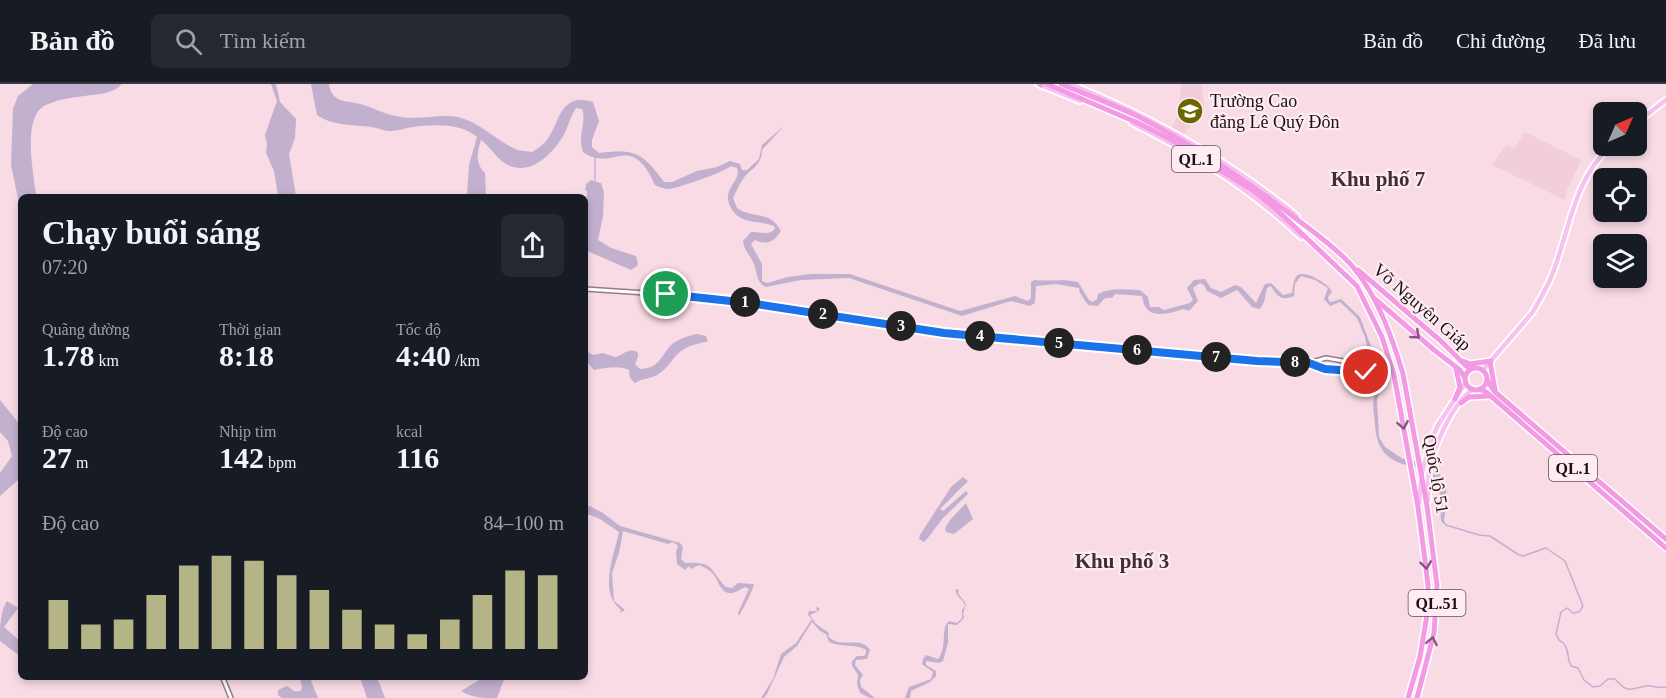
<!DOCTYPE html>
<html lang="vi">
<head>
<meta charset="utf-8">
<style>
	body { margin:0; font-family:Georgia,serif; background:#242831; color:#f1f3f6; height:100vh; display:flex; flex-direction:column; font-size:22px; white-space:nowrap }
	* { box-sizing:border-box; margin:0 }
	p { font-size:20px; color:#9ea1a6 }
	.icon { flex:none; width:33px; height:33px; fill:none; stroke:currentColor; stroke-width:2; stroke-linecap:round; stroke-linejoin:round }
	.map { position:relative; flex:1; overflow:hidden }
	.details { position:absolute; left:18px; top:110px; width:570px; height:486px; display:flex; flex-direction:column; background:#171b24; border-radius:9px; box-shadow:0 3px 9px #0003 }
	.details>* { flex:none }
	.needle { width:39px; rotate:45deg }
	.controls { position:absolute; left:1593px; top:18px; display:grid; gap:12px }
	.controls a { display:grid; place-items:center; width:54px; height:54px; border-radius:9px; background:#171b24; box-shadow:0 3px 9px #0003; font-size:30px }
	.pin { position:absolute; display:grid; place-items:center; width:51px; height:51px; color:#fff; margin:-26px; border:3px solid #fff; border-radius:50%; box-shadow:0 2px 6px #0007 }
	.km { position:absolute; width:30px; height:30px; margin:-15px; border-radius:50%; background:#222; color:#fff; font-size:16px; line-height:30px; text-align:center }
	.round { display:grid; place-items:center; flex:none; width:63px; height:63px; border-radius:9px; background:#242831 }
	.head { display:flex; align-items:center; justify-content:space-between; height:102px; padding:0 24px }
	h1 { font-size:33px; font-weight:700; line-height:45px }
	.stats { display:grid; grid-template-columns:repeat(3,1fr); gap:9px; height:102px; padding:6px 24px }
	.stats div { display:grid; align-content:center }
	.stats b { font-size:30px; font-weight:700 }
	.stats small { font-size:16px; font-weight:400 }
	.stats p { font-size:16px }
	.chart { height:168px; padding:12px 24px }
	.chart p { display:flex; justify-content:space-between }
	.chart svg { width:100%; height:108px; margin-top:6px; stroke:#b4b487; stroke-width:6 }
	header { display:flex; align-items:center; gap:36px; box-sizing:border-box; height:84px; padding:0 30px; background:#171b24; border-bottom:2px solid #363941 }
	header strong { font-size:28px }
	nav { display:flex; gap:33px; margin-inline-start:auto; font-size:21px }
	.search { width:420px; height:54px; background:#242831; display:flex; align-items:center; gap:15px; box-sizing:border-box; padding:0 21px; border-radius:9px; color:#9ea1a6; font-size:22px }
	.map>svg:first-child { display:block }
</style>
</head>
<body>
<header>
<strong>Bản đồ</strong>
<div class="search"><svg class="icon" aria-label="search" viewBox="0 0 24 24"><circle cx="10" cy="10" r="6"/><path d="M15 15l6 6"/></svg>Tìm kiếm</div>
<nav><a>Bản đồ</a><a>Chỉ đường</a><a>Đã lưu</a></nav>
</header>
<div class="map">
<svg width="1666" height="614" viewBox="0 0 1666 614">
	<rect width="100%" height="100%" fill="#f9dbe5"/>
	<!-- built -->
	<g fill="#f2cdda">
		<polygon points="1181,0 1202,0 1204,23 1183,52 1171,45 1179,29"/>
		<polygon points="1525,48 1581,76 1567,106 1565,116 1492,81 1506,61 1514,64"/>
	</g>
	<!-- water -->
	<g fill="#c2b0cf">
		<path d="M33,0h89c-7,8 -20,10 -30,11 -15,2 -31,3 -46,10 -25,11 -12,70 -10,91h-15v99l-3,-22 2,-65 -9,-43 2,-56 5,-13z"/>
		<polygon points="271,0 276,0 280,18 296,35 295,54 289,70 296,112 278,112 274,87 266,69 267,60 265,51 277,17"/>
		<path d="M311,0h18c3,19 15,16 31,20 12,3 23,10 36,12 17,4 34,0 51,0 29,0 46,24 71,34 4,1 9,1 14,2 5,-3 11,-7 15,-12 13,-17 12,-48 46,-38l6,19 -7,19v7l7,6c36,-4 43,-1 65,29h8l25,-11 20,-4 13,-6 10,3 2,6h5l12,-11 3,-14 22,-19 -22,24c0,16 -12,19 -19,29 -4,6 -7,13 -10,19l4,10c17,12 32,1 44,23 -8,12 -14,14 -26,9l-4,4 11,20v17l5,2 21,-6 22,-3h40l110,37 55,-15 13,5 3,-3v-16l3,-2c15,2 29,-2 44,2l11,18 4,2 4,-3 1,-5c14,-7 28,-4 42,-4l8,7 2,10h9l5,3 26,-7 3,-3 -6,-12 7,-8 11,-1 6,9 10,4 14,-7 6,2 15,16 9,-19 6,-1 12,12 9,-2c1,-5 1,-15 6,-18 8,-5 31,9 34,17l-4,5 1,4 2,1 10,-3 19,18 15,40 5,21v12l-3,10 2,37 6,10 18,12 18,2 19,13 6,13 1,15 -3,18 3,7 -6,-6c-1,-12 1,-32 -6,-42 -8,-11 -17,-11 -29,-14 -22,-6 -30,-19 -31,-41 -1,-11 -4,-22 1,-32l-11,-55 -8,-19 -17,-16 -10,4 -6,-7 4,-11 -13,-8 -14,-4 -6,8 -1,12c-12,5 -17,1 -23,-10l-4,2 -3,14 -4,7 -8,-2 -15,-17 -16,8 -14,-7 -3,-6 -4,-2 -7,5 5,13 -9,10 -6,-2c-11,4 -32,10 -38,-3 -2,-3 -2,-7 -3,-10l-27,-2 -3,4c-10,-1 -8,2 -14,8l-10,-1 -8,-12 -1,-5 -23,-4 -20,2 -1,17 -5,3 -19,-5 -49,15 -113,-38 -48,2 -35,7c-11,-5 -8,-15 -13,-25 -4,-9 -9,-11 -10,-21l8,-9c9,-1 19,5 24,-4l-1,-2c-15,-6 -34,-1 -43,-18 -11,-20 11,-26 6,-40l-6,-2c-7,6 -54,23 -63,23 -4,0 -9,-2 -13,-4 -25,-56 -42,-11 -72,-33 -6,-18 4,-29 -1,-43l-6,-1c-6,9 -8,20 -14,30 -11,17 -32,38 -54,27 -11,-5 -17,-18 -27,-25 -4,13 -6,23 4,33l1,23h-19l2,-31 8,-28c-15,-14 -45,-13 -64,-10 -8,1 -15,4 -23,4 -5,0 -9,-2 -14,-3 -18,-4 -43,-1 -59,-13z"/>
		<polygon points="591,96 601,99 604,108 603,132 598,156 611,164 636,172 638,179 637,182 631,186 585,166 587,107 585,106 586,100"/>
		<path d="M697,250l9,2 2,5c-8,3 -18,3 -27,10 -9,7 -13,18 -24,24 -6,4 -15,3 -22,8l-5,-5 -1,-8c-10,-5 -25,-2 -35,0l-9,-10v-10l8,5 10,-2 12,4c8,-1 14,-11 23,-4v4l-3,7 5,5c19,-1 20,-11 30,-23 7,-7 18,-10 27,-12z"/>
		<polygon points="0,316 21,342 21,390 18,396 0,412 0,389 12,372 8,357 0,348"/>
		<polygon points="963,393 968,397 940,425 943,427 966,407 968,410 943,434 927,455 924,458 919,455 920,451 951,403"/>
		<polygon points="966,419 973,435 954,450 946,448 945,444 950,436"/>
		<path d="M585,422h5l13,7 17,13 60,17 3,4 -2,12 4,4c30,-2 24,7 41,24l6,1 6,-5 16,1c-1,6 -11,25 -15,32l-1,-3 11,-24 -4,-2c-4,2 -8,5 -13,6 -13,1 -13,-14 -20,-20 -3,-4 -9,-6 -13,-8l-8,4 -2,-3 -4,4 -8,-6 -1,-12 2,-6 -5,-4 -5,2 -45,-13 -4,22 -7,20 2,28 11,9 -5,3 1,-3c-23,-18 -7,-54 -2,-78l-19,-13 -15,-6z"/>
		<path d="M956,505l3,1 -1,3 8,11 -3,10 1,4 -7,7 -9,-1v19l-5,18 -4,2 -13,-2v4l10,6v5l-6,6 -19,9 -1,7h-5l4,-11 22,-8 2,-7 -11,-8 1,-5 3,-4 12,4c10,-13 2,-31 11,-38l8,2 5,-5v-8l3,-4c-1,-7 -11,-10 -9,-17z"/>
		<path d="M7,517l11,7 -14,19 17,15v13l-4,-1 -17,-13c0,-14 0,-29 7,-40z"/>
		<path d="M816,523l3,1 1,2 -10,5 6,9 13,9 -1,3c12,14 33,-1 42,14l-3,9 -11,1 -1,5 8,10 -3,5 1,7 14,11h-5l-10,-5 -3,-9 1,-9 -6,-9v-5l5,-5h7l2,-3v-3c-10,-7 -24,-2 -37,-8l-3,-8 -6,-3 -8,-9 -15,24 -13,11 -17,37 -3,4h-3l12,-19 8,-25 15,-11 16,-24 -4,-4 1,-4h8z"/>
		<polygon points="299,593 314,593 311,597 318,614 282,614 278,611 278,606 287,602 294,607 301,607 302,602"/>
		<polygon points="360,593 377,593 385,614 367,614"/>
		<path d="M484,593h21l-8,21c-12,0 -26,0 -36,-7z"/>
	</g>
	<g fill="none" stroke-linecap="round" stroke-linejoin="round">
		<!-- stream -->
		<g stroke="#c2b0cf" stroke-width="1.5">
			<polyline points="595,96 595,74"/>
			<path d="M1446,441l33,10 11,1 29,19 4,1 23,-8 19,13 18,45 -4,6 -6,1 -6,-5 -6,4 -5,22 3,6c11,6 7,15 12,26l7,2 6,12 9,7 7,-1 8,-7h7c13,15 15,10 31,7 7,-1 13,3 20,1"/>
		</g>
		<defs>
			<g id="minor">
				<polyline points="585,205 692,212 943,249 1257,277 1309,279 1326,274 1366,281 1388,271"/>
				<path d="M1311,279c25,11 55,11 82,9"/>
				<polyline points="222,592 231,614"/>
			</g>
			<g id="major">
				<polyline points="1038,0 1080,17"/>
				<path d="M1070,0c82,33 158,76 227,132"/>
				<path d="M1132,39c61,30 120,67 169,114"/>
				<polyline points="1636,39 1666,16"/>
				<path d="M1483,286l49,-57c9,-15 18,-30 23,-46 16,-45 20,-87 55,-121"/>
				<polyline points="1422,389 1430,359 1438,341 1466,298"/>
				<path d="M1428,416c0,-10 0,-20 1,-29 5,-25 23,-67 44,-82"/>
				<polyline points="1419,419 1421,397"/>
			</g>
			<g id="highway">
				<polyline points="1047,0 1138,39 1170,55 1254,107 1278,127 1357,202 1382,253 1394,291 1418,423 1425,476 1428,501 1428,525 1420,573 1408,614"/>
				<path d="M1061,0c26,11 54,21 80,34 54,28 104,62 153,99 19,15 43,31 59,50 25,30 39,70 50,107l24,132 10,79 -3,48 -17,65"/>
				<polyline points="1041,1 1041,0"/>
				<polyline points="1358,186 1442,258 1465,281 1472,285"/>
				<polyline points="1375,215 1434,266 1460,286 1465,294"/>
				<polyline points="1463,277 1470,280 1491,277"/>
				<polyline points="1490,278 1495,306"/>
				<circle cx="1476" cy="295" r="11"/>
				<polyline points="1487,296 1495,308 1666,455"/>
				<polyline points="1479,305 1486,308 1666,464"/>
				<polyline points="1455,315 1460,303 1456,285"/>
				<polyline points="1461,319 1469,313 1489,312"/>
			</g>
		</defs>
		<!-- minor casing -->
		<use href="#minor" stroke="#967c85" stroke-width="6"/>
		<!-- major casing -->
		<use href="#major" stroke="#fff" stroke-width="8"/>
		<!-- highway casing -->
		<use href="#highway" stroke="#fff" stroke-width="8"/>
		<!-- minor -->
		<use href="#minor" stroke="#fff" stroke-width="3"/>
		<!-- major -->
		<use href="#major" stroke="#f8c2ef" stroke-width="4.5"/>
		<!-- highway -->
		<use href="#highway" stroke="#f39ae4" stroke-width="5"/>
	</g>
	<!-- one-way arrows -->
	<defs><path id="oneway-chevron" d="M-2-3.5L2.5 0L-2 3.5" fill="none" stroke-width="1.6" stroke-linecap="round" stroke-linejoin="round" transform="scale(1.5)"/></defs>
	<g stroke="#86557c">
		<use href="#oneway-chevron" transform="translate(1416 251) rotate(41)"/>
		<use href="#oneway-chevron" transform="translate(1403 341) rotate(80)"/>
		<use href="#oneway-chevron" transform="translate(1426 481) rotate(83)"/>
		<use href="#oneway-chevron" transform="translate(1432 557) rotate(-79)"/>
	</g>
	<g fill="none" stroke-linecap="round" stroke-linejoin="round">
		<defs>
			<polyline id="route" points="666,210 749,219 944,249 1257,277 1309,279 1325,285 1366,288"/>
		</defs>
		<!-- route casing -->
		<use href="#route" stroke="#fff" stroke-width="12"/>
		<!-- route -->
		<use href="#route" stroke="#1a73e8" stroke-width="8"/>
	</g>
	<!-- icons -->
	<defs>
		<symbol id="university-disc" viewBox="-11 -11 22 22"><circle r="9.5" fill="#6a6700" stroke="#feecf2"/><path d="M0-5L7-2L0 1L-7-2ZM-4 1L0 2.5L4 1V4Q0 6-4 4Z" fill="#fff"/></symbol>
	</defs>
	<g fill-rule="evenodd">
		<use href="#university-disc" x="1175" y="12" width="30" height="30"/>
	</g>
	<g text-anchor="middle" stroke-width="4.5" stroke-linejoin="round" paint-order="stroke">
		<!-- shield labels -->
		<g fill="#feecf2" stroke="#5e5257" stroke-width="1.5">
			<rect x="1172" y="62" width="48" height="26" rx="4.5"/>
			<rect x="1549" y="371" width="48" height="26" rx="4.5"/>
			<rect x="1408.5" y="506" width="57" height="26" rx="4.5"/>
		</g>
		<g font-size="16" font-weight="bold" fill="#1a1014">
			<text x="1196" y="81">QL.1</text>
			<text x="1573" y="390">QL.1</text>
			<text x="1437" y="525">QL.51</text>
		</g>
		<!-- poi labels -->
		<g font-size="18" fill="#1a1014" stroke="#feecf2" text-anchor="start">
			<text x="1210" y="23">Trường Cao<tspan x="1210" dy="21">đẳng Lê Quý Đôn</tspan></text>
		</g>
		<!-- street labels -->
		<g font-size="18" fill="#1a1014" stroke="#feecf2">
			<text transform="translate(1422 223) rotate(41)" y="6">Võ Nguyên Giáp</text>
			<text transform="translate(1436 390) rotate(80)" y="6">Quốc lộ 51</text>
		</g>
		<!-- quarter labels -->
		<g font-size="21" font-weight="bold" fill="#432d35" stroke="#feecf2">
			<text x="1378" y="102">Khu phố 7</text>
			<text x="1122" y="484">Khu phố 3</text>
		</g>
	</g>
</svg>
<div class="controls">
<a><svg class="needle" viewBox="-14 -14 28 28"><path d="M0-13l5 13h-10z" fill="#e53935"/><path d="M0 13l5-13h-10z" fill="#9ea1a6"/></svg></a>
<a><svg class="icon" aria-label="locate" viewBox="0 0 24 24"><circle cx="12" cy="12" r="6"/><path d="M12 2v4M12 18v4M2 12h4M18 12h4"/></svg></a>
<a><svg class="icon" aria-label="layers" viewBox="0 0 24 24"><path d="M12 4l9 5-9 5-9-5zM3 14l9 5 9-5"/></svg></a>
</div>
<div class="pin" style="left:666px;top:210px;background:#1e9e55"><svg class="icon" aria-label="arrive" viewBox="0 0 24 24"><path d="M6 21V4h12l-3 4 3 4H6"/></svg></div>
<div class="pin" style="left:1366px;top:288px;background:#d93025"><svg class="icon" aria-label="check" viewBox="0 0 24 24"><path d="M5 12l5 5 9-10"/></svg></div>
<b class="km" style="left:745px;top:218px">1</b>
<b class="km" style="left:823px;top:230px">2</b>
<b class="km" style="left:901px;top:242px">3</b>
<b class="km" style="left:980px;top:252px">4</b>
<b class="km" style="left:1059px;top:259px">5</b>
<b class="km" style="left:1137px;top:266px">6</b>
<b class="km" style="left:1216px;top:273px">7</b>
<b class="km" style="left:1295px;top:278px">8</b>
<section class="details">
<div class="head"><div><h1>Chạy buổi sáng</h1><p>07:20</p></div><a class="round"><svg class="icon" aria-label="share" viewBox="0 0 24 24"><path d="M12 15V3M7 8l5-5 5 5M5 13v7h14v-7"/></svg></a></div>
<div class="stats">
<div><p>Quãng đường</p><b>1.78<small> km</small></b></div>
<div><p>Thời gian</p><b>8:18</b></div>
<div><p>Tốc độ</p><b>4:40<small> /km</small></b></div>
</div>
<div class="stats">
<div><p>Độ cao</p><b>27<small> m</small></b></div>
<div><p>Nhịp tim</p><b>142<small> bpm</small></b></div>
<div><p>kcal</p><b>116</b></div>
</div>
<div class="chart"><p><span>Độ cao</span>84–100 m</p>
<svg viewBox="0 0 160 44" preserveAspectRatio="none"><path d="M5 44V24M15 44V34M25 44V32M35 44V22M45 44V10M55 44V6M65 44V8M75 44V14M85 44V20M95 44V28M105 44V34M115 44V38M125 44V32M135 44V22M145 44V12M155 44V14"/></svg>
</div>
</section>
</div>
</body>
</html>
